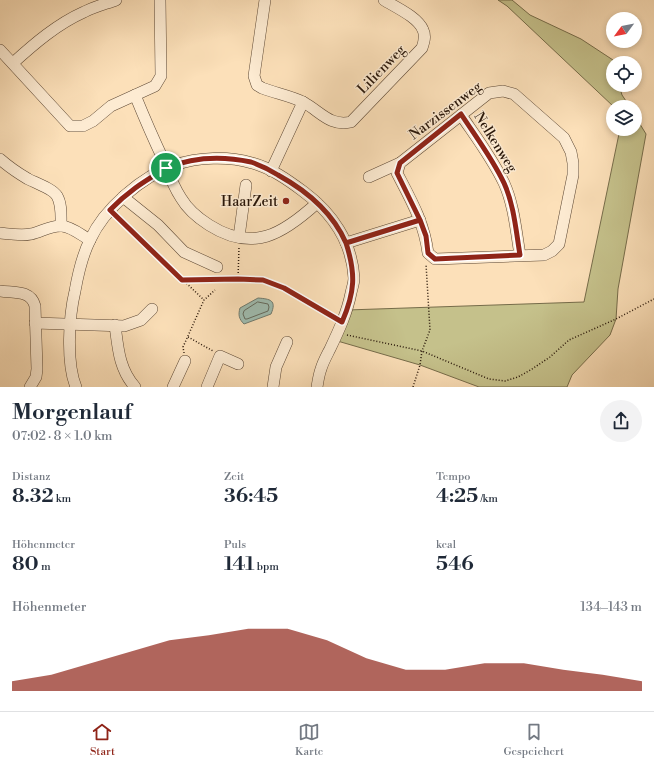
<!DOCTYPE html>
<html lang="de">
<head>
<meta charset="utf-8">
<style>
	body { margin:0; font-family:"Libre Bodoni",serif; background:#f2f2f3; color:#1f2937; height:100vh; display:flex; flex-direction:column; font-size:15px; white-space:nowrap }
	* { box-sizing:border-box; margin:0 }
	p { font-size:13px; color:#747a83 }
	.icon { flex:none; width:22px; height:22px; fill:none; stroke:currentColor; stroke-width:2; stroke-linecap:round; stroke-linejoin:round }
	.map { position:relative; height:387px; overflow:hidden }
	.details { display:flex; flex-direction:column; background:#fff; flex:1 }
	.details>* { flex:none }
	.needle { width:26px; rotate:238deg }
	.fabs { position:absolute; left:606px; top:12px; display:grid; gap:8px }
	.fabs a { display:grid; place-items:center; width:36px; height:36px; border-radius:50%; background:#fff; box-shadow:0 2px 6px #0003; font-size:20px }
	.pin { position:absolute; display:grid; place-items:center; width:34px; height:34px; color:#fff; margin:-17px; border:2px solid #fff; border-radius:50%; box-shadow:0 1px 4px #0007 }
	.round { display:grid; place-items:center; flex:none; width:42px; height:42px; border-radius:21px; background:#f2f2f3 }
	.summary { display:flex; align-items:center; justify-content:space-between; height:68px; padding:0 12px }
	h1 { font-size:22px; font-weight:600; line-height:30px }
	.figures { display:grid; grid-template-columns:repeat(3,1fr); gap:6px; height:68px; padding:4px 12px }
	.figures div { display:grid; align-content:center }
	.figures b { font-size:20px; font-weight:600 }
	.figures small { font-size:11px; font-weight:400 }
	.figures p { font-size:11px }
	.chart { height:112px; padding:8px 12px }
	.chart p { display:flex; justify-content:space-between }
	.chart svg { width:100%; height:72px; margin-top:4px; fill:#8f2418; opacity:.7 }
	.menu { display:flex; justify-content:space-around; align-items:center; height:56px; border-top:1px solid #e0e1e3; background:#fff; font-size:11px; color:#747a83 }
	.menu a { display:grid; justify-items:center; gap:2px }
	.menu .selected { color:#8f2418 }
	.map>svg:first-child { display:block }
</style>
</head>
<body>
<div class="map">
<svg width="654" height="387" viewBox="0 0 654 387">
	<rect width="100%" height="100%" fill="#fce0b9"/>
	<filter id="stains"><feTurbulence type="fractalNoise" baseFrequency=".005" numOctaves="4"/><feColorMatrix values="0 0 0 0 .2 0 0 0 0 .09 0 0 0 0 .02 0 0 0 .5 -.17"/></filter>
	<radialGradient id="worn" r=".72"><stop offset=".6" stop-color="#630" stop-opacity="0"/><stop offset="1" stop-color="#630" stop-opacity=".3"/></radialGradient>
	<!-- green -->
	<g fill="#c5c18b" stroke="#766c4a">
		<polygon points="498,0 512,0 530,15 581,39 613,60 613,85 619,85 622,95 630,107 614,107 507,6"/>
		<polygon points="635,116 646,134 618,289 616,319 610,335 572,375 567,387 479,387 420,365 334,340 347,310 584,302 620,129 635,129"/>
	</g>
	<!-- water -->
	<path fill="#9fbdb1" stroke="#6f7a6e" d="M258,298c12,1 19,2 13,16l-27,10c-5,-5 -6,-9 -4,-16z"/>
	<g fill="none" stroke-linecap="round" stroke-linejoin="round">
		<!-- shore -->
		<polygon stroke="#646a5d" stroke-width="1" points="258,302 268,304 269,307 268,311 247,319 245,319 243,314 244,311"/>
		<defs>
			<g id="minor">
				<path d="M265,0l-11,76 3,9 5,3c13,5 29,8 41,14 17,9 27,25 48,20l71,-74c2,-6 4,-12 1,-18 -5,-13 -28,-23 -39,-30"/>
				<polyline points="0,50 70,126 83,126 93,121 111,106 155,86 161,76 160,0"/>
				<path d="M13,63c21,-19 44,-39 71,-51 10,-5 21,-8 32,-12"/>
				<path d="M503,91l11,3 50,44 7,14 2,11v12l-14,69 -7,7 -8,4 -109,4 -7,-6c-4,-31 -17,-53 -31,-80l3,-10 89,-70z"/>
				<path d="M135,95c9,22 18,43 28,64 5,13 10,27 18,39 7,12 17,20 28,27 44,28 74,9 108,-22"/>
				<path d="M461,115c15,22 31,43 43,68 10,22 12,48 16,72"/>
				<path d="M0,159c9,8 18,14 28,20 8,4 25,10 29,17 5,8 4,21 4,30"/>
				<polyline points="271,171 303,102"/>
				<polyline points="369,177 400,163"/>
				<polyline points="123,197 158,225 184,252 217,267"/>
				<path d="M0,233c10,1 21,3 31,1 10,-2 20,-9 31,-8 10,1 19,9 28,14"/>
				<polyline points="239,237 246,185"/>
				<polyline points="346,243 420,220"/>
				<path d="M0,291c14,2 31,-1 35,15l2,63 -1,8 -6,10"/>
				<polyline points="35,323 124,326 141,320 152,309"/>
				<path d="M115,325c3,23 4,44 20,62"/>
				<path d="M76,387c-10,-24 -7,-71 -1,-96 3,-17 7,-35 15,-51 14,-31 52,-64 85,-75 23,-8 53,-9 77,-2 19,5 36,17 52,29 28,21 48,50 50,86 0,5 -2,10 -3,15 -4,20 -12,37 -21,56 -3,6 -7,13 -9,20 -2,5 -3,12 -4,18"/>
				<polyline points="173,387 185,361"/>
				<polyline points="207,387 220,356 238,364"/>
				<polyline points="273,387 276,367 287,342"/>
			</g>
		</defs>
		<!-- minor casing -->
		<use href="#minor" stroke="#5d4835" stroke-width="12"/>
		<!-- path -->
		<g stroke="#281609" stroke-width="1.5" stroke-dasharray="1 2" stroke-linecap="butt">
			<polyline points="117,217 204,300"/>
			<polyline points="238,279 239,247"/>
			<path d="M182,280c26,0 54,-4 80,0 20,3 54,27 73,38"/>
			<polyline points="347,335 422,351 489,379 505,381 518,377 532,369 550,357 569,340 616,319 654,299"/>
			<polyline points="188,337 213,351"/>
			<polyline points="184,353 183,347 204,300 215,290"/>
			<polyline points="413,387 420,365 422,351 430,330 426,264"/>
		</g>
		<!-- minor -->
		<use href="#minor" stroke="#fdebd2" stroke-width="11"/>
	</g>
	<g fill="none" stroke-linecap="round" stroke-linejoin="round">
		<defs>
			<path id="route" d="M166,168c-21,13 -38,23 -56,42l72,70 56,-1 25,1 21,8 58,34c13,-30 14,-48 4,-79l74,-23 6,16 2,17 7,6 85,-4c-4,-24 -6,-50 -16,-72 -12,-25 -28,-46 -43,-69l-61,49 -3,10 23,47 -74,23c-13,-30 -39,-52 -68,-68 -8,-5 -18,-10 -27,-13 -28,-6 -58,-5 -85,6"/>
		</defs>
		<!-- route casing -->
		<use href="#route" stroke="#fff" stroke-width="8"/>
		<!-- route -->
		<use href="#route" stroke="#8f2418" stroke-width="5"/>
	</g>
	<!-- markers -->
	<circle fill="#8f2418" stroke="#fdebd2" stroke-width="1.5" cx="286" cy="201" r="4"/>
	<g text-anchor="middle" stroke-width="3" stroke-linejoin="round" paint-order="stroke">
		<!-- street labels -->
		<g font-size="14" fill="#281609" stroke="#fdebd2">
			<text transform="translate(381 69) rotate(-46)" y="5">Lilienweg</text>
			<text transform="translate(445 110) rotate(-37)" y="5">Narzissenweg</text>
			<text transform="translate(496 142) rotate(58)" y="5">Nelkenweg</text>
		</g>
		<!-- poi labels -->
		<g font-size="14" fill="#281609" stroke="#fdebd2" text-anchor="end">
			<text x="278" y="206">HaarZeit</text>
		</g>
	</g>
	<rect width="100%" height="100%" filter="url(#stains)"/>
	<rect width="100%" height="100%" fill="url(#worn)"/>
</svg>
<div class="fabs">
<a><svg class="needle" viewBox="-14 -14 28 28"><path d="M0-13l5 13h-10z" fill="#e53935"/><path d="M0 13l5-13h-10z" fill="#747a83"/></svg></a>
<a><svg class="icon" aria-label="locate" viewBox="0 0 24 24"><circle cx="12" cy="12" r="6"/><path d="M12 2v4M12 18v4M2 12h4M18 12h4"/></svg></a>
<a><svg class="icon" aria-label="layers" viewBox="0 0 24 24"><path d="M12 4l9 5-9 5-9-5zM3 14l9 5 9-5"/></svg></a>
</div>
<div class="pin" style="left:166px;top:168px;background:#1e9e55"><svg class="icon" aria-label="arrive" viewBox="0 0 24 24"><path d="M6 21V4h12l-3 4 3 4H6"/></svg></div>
</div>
<section class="details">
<div class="summary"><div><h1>Morgenlauf</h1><p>07:02 · 8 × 1.0 km</p></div><a class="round"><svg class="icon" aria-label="share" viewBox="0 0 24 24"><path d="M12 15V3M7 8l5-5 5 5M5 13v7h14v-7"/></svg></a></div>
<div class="figures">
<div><p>Distanz</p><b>8.32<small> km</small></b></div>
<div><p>Zeit</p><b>36:45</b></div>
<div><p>Tempo</p><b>4:25<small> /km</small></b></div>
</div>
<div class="figures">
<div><p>Höhenmeter</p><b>80<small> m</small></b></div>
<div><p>Puls</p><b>141<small> bpm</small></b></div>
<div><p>kcal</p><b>546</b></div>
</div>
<div class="chart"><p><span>Höhenmeter</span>134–143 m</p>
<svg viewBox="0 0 160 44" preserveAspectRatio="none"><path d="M0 44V38L10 34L20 27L30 20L40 13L50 10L60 6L70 6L80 13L90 24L100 31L110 31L120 27L130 27L140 31L150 34L160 38V44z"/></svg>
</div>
</section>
<nav class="menu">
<a class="selected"><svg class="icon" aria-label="home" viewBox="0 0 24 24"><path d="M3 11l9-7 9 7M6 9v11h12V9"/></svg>Start</a>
<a><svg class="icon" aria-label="map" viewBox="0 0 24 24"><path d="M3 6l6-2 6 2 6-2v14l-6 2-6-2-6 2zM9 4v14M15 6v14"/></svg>Karte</a>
<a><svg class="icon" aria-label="saved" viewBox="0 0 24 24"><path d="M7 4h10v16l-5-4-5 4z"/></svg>Gespeichert</a>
</nav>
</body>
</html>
